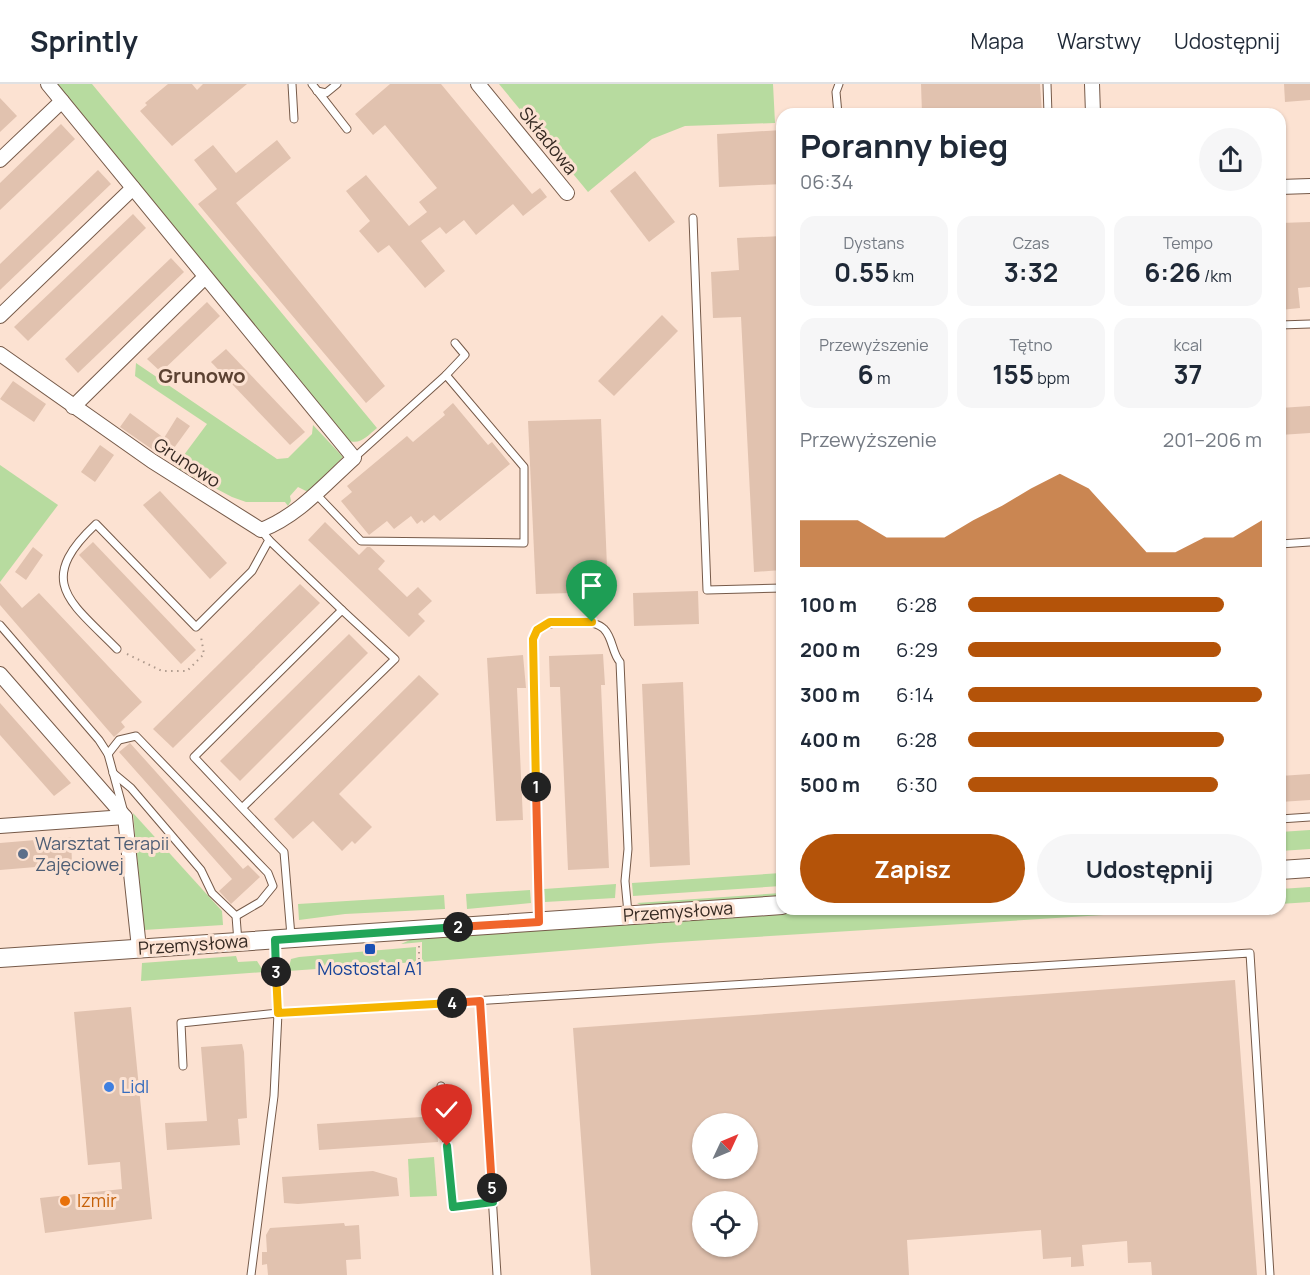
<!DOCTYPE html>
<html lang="pl">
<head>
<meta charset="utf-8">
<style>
	body { margin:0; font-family:Manrope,sans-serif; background:#f6f6f7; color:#1f2937; height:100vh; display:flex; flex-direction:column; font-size:22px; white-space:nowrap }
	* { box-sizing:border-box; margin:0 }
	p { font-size:20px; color:#747a83 }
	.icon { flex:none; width:33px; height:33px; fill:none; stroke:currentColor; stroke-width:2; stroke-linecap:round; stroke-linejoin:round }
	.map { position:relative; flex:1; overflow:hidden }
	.drawer { position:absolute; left:776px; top:24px; width:510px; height:807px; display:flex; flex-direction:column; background:#fff; border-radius:18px; box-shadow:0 2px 4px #0004 }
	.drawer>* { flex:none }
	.needle { width:39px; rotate:46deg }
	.fabs { position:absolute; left:692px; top:1029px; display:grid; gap:12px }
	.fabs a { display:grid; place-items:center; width:66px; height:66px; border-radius:50%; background:#fff; box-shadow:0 2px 4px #0004; font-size:30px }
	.pin { position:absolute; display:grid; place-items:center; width:51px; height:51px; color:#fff; margin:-62px -26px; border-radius:50% 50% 50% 0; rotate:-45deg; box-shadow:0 0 6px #0007 }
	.pin .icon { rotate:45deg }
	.km { position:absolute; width:30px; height:30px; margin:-15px; border-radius:50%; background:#222; color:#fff; font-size:16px; line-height:30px; text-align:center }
	.round { display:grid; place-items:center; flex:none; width:63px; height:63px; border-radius:32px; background:#f6f6f7 }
	.summary { display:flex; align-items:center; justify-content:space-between; height:102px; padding:0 24px }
	h1 { font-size:33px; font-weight:700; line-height:45px }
	.stats { display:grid; grid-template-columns:repeat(3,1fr); gap:9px; height:102px; padding:6px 24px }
	.stats div { display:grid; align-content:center; border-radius:15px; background:#f6f6f7; text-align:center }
	.stats b { font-size:26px; font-weight:700 }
	.stats small { font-size:16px; font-weight:400 }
	.stats p { font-size:16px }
	.chart { height:168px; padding:12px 24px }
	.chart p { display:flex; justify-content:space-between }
	.chart svg { width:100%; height:108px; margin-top:6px; fill:#b45309; opacity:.7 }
	.button { display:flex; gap:12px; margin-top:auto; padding:12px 24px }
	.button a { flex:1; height:69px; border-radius:36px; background:#b45309; color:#fff; font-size:24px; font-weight:700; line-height:69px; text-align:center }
	.button a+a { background:#f6f6f7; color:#1f2937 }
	ul { padding:0 24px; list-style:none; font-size:20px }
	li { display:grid; grid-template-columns:96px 72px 1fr; align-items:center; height:45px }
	li i { height:15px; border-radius:8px; background:#b45309 }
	header { display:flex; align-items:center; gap:36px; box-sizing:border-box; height:84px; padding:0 30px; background:#fff; border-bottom:2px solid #e0e1e3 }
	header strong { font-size:28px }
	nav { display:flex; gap:33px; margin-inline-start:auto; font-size:21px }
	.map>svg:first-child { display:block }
</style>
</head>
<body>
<header>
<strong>Sprintly</strong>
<nav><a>Mapa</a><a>Warstwy</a><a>Udostępnij</a></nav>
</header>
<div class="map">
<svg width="1310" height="1191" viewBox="0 0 1310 1191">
	<rect width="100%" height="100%" fill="#fce2d2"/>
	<!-- green -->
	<g fill="#b7db9f">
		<path d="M56,0h36l285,344c-10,8 -17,18 -30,12z"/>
		<polygon points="499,0 773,0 775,39 685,42 652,55 588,108"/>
		<polygon points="136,279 277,375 288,374 312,350 313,341 343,373 308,408 298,403 290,412 291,417 288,422 285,418 246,418 232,413 175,383 207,340 135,292"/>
		<polygon points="0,381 58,421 0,498"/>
		<polygon points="133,729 222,827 223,841 144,846"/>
		<polygon points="1310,746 1310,765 1280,767 1280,748"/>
		<polygon points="781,789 781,802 633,812 632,799"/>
		<polygon points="616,800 615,814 545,818 544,805"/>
		<polygon points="1310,803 1310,818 1280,820 1280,805"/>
		<polygon points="530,806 531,819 467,825 466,810"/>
		<polygon points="781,809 781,813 643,822 637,819"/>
		<polygon points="444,811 445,825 345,830 299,836 298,820"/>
		<polygon points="847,825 1199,825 660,859 422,878 422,858 401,860 412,855"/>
		<polygon points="416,863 416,878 288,887 291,875 299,873"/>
		<polygon points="236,872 238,878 257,877 264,888 141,897 142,879"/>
		<polygon points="434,1073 437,1112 410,1113 408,1075"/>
	</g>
	<!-- building -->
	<g fill="#e1c2af" fill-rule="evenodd">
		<polygon points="168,0 192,0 197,6 203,0 247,0 172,62 140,27 147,21 145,19"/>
		<polygon points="390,0 441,0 532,110 540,104 547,113 523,132 513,120 476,151 464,136 446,150 440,143 421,157 445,187 425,204 389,161 378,169 359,147 370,137 346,107 366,91 409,142 427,128 419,118 437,104 385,41 373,51 355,30"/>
		<polygon points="921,0 1040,0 1042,30 922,30"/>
		<polygon points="1284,0 1310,0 1310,16 1285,18"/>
		<polygon points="0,14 17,32 0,48"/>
		<polygon points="61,40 75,55 0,126 0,99"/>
		<polygon points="782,46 782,100 719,103 717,50"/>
		<polygon points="277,56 291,74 236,119 385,302 366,319 198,120 217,105 194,76 213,61 236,89"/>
		<polygon points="98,86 111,100 0,206 0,180"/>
		<polygon points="635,87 675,138 649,158 610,107"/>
		<polygon points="133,130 146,144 28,257 14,243"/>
		<polygon points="1310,138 1310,203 1298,204 1300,224 1280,226 1280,139"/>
		<polygon points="782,152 782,486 754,488 741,233 713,234 711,188 739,186 737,154"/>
		<polygon points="171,174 184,188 78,289 65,275"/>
		<polygon points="207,218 220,232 161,288 147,275"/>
		<polygon points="662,231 678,247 614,312 598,297"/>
		<polygon points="226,265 305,348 290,361 211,278"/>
		<polygon points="13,297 46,320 34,338 0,315"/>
		<polygon points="453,319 488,361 492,358 510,380 440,437 434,431 424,439 422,436 417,440 411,432 394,445 387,437 369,451 341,417 352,408 347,402 407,352 413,358 445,331 443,328"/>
		<polygon points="1310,322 1310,349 1280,351 1280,324"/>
		<polygon points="130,329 164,354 177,333 190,342 166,375 120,343"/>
		<polygon points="601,335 608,508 536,510 528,337"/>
		<polygon points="100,361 114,371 95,398 81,388"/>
		<polygon points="160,407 227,479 210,495 143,421"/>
		<polygon points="325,438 359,471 367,463 370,463 385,477 378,485 407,513 418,503 432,517 418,530 425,537 409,553 308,456"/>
		<polygon points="93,458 196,566 181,580 79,471"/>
		<polygon points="33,463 43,471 26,496 15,488"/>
		<polygon points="0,499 22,524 39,509 142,618 121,638 125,643 114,653 0,521"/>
		<polygon points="300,500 320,519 173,664 153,645"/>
		<polygon points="698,507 699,540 634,542 633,509"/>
		<polygon points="349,550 368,569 240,697 220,677"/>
		<polygon points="603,570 605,601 601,601 609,784 568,786 560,603 550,603 549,572"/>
		<polygon points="523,571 526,604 517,604 523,736 496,737 487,574"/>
		<polygon points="419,591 439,610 339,710 372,743 355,760 352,757 342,767 313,737 293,755 274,735"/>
		<polygon points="683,598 690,781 650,783 642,600"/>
		<polygon points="0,619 71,699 54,712 0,651"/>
		<polygon points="130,659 243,785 248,781 260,793 231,820 219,807 232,795 119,668"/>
		<polygon points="1310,690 1310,716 1280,718 1280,692"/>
		<polygon points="71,753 72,780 0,786 0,759"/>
		<path d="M1235,896l22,295h-105l-1,-13 -23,1 -1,-22 -45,4 2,21 -13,1v-10l-28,2 -2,-29 -134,10 2,35h-318l-18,-247zM702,1040h45v44h-45zM702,1118h45v44h-45z"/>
		<polygon points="131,923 152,1135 45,1149 40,1114 122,1105 120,1078 88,1081 74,928"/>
		<polygon points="242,960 244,968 247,1034 238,1035 240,1061 167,1066 165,1039 207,1037 201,963"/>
		<polygon points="436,1032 438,1058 319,1066 317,1040"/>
		<polygon points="373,1087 397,1094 399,1112 298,1120 284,1119 282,1093"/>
		<polygon points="344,1139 345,1142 359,1141 361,1175 346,1176 347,1191 268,1191 267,1180 262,1181 262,1168 267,1168 266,1151 270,1144"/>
	</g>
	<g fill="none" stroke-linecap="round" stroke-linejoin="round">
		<defs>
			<g id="service">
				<polyline points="292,0 294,35"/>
				<polyline points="312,0 347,45"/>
				<polyline points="1047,0 1048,30"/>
				<polyline points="317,7 326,9 337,0"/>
				<polyline points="838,30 836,8 839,0"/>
				<polyline points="693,134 707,506 782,504"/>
				<polyline points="1280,241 1310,240"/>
				<polyline points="446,291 465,271 455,259"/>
				<polyline points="315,409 361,457 524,459 524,383 446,291 354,374"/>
				<polyline points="269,456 342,526"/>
				<polyline points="1280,460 1310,458"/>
				<polyline points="0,541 99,656 108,670 123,725"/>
				<path d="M117,565c-46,-47 -83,-67 -21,-125l100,103 56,-56 17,-31 -8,-10"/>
				<polyline points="108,670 119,656 136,652 268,789 273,802 260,818 236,832"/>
				<polyline points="113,689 131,704 201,786 212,809 236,832 238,858"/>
				<polyline points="242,724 194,673 342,526 395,575 242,724 284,768 291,852"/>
				<polyline points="1280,735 1310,733"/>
				<path d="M539,836l-6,-281 4,-10c12,-8 56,-12 67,0 9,9 8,24 16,33l8,187 -3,32 3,32"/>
				<polyline points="480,917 497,1191"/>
				<polyline points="183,982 181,939 278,929 1250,869 1270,1191"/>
				<polyline points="441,1002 453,1123 493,1118"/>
				<polyline points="251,1191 274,1012 278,929 275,856"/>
			</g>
			<g id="minor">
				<polyline points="478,0 567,109"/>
				<polyline points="1092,0 1093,30"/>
				<polyline points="0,76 62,17"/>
				<polyline points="1280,103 1310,102"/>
				<polyline points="0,232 133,104"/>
				<path d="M0,270l152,107 109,69c37,-14 64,-46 93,-72l-306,-374"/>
				<polyline points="73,323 205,193"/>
				<polyline points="0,590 125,733 139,864"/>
				<polyline points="0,742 125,733"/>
			</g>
			<g id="tertiary">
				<polyline points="1280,786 1310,784"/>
				<polyline points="0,874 782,821"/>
			</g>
		</defs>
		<!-- service casing -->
		<use href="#service" stroke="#765a49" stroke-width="9"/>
		<!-- minor casing -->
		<use href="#minor" stroke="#765a49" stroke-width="16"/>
		<!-- tertiary casing -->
		<use href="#tertiary" stroke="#765a49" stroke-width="20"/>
		<!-- path -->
		<g stroke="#ad998c" stroke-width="2" stroke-dasharray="1.5 4.5" stroke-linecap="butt">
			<polyline points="127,570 162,587 187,587 204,570 201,553"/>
			<polyline points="419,862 419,885"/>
		</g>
		<!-- service -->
		<use href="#service" stroke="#fff" stroke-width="7"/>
		<!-- minor -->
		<use href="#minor" stroke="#fff" stroke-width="14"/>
		<!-- tertiary -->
		<use href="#tertiary" stroke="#fff" stroke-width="18"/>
	</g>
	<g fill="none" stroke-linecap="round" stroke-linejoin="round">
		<defs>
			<polyline id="split-1" points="536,703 533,555 537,546 550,538 592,538"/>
			<polyline id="split-2" points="458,843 539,838 536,703"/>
			<polyline id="split-3" points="276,888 275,856 458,843"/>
			<polyline id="split-4" points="276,888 278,929 452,919"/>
			<polyline id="split-5" points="452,919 480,917 492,1104"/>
			<polyline id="split-6" points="447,1062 453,1123 493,1118 492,1104"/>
		</defs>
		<!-- split-1 casing -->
		<use href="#split-1" stroke="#fff" stroke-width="12"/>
		<!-- split-2 casing -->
		<use href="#split-2" stroke="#fff" stroke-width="12"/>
		<!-- split-3 casing -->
		<use href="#split-3" stroke="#fff" stroke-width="12"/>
		<!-- split-4 casing -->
		<use href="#split-4" stroke="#fff" stroke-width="12"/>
		<!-- split-5 casing -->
		<use href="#split-5" stroke="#fff" stroke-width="12"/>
		<!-- split-6 casing -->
		<use href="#split-6" stroke="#fff" stroke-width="12"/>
		<!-- split-1 -->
		<use href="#split-1" stroke="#f5b400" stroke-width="8"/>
		<!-- split-2 -->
		<use href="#split-2" stroke="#f0652b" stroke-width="8"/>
		<!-- split-3 -->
		<use href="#split-3" stroke="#22a559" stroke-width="8"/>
		<!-- split-4 -->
		<use href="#split-4" stroke="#f5b400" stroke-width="8"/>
		<!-- split-5 -->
		<use href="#split-5" stroke="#f0652b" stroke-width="8"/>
		<!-- split-6 -->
		<use href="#split-6" stroke="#22a559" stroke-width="8"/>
	</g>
	<!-- markers -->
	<circle fill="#5c6f8a" stroke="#fce2d2" stroke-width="2" cx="23" cy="770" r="6"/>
	<rect fill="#1a4fb4" stroke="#fce2d2" stroke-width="2" x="364" y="859" width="12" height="12" rx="3"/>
	<circle fill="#3f7fe0" stroke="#fce2d2" stroke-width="2" cx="109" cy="1003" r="6"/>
	<circle fill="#e8710a" stroke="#fce2d2" stroke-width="2" cx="65" cy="1117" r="6"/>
	<g text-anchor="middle" stroke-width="6" stroke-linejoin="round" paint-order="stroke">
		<!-- street labels -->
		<g font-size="18" fill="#362a23" stroke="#fce2d2">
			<text transform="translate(548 57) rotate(51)" y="6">Składowa</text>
			<text transform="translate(187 379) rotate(33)" y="6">Grunowo</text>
			<text transform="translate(678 828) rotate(-4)" y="6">Przemysłowa</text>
			<text transform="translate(193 861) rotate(-4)" y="6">Przemysłowa</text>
		</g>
		<!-- service labels -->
		<g font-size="18" fill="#4e5e75" stroke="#fce2d2" text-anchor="start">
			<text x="35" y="766">Warsztat Terapii<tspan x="35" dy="21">Zajęciowej</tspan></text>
		</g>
		<!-- transit labels -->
		<g font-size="18" fill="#164399" stroke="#fce2d2">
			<text x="370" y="891">Mostostal A1</text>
		</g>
		<!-- shop labels -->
		<g font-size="18" fill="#366cbe" stroke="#fce2d2" text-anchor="start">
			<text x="121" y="1009">Lidl</text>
		</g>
		<!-- food labels -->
		<g font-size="18" fill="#c56008" stroke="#fce2d2" text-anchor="start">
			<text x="77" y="1123">Izmir</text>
		</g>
		<!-- neighbourhood labels -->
		<g font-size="20" font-weight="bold" fill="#5c4232" stroke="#fce2d2">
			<text x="202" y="299">Grunowo</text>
		</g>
	</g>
</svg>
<div class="fabs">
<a><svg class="needle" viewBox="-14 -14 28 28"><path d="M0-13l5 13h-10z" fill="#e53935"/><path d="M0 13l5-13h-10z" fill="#747a83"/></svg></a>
<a><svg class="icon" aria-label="locate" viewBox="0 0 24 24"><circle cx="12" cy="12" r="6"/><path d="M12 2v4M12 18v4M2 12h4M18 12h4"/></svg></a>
</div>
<div class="pin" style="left:592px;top:538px;background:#1e9e55"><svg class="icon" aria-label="arrive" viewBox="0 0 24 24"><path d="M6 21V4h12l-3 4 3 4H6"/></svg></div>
<div class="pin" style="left:447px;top:1062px;background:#d93025"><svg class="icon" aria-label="check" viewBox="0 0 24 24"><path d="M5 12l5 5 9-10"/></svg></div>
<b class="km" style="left:536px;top:703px">1</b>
<b class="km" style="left:458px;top:843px">2</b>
<b class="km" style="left:276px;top:888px">3</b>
<b class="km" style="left:452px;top:919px">4</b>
<b class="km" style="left:492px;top:1104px">5</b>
<section class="drawer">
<div class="summary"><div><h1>Poranny bieg</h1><p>06:34</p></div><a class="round"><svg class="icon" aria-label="share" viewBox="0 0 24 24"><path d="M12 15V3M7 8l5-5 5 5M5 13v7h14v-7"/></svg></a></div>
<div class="stats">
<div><p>Dystans</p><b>0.55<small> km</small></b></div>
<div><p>Czas</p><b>3:32</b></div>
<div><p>Tempo</p><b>6:26<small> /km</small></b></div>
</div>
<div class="stats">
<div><p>Przewyższenie</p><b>6<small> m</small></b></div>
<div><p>Tętno</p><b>155<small> bpm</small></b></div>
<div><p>kcal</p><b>37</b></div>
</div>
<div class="chart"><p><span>Przewyższenie</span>201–206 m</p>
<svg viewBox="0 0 160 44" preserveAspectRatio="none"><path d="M0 44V25L10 25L20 25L30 32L40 32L50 32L60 25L70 19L80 12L90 6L100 12L110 25L120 38L130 38L140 32L150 32L160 25V44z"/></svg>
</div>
<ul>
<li><b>100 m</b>6:28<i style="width:87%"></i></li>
<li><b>200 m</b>6:29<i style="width:86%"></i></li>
<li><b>300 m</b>6:14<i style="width:100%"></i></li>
<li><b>400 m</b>6:28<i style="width:87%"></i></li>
<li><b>500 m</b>6:30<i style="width:85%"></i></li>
</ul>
<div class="button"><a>Zapisz</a><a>Udostępnij</a></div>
</section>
</div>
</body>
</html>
